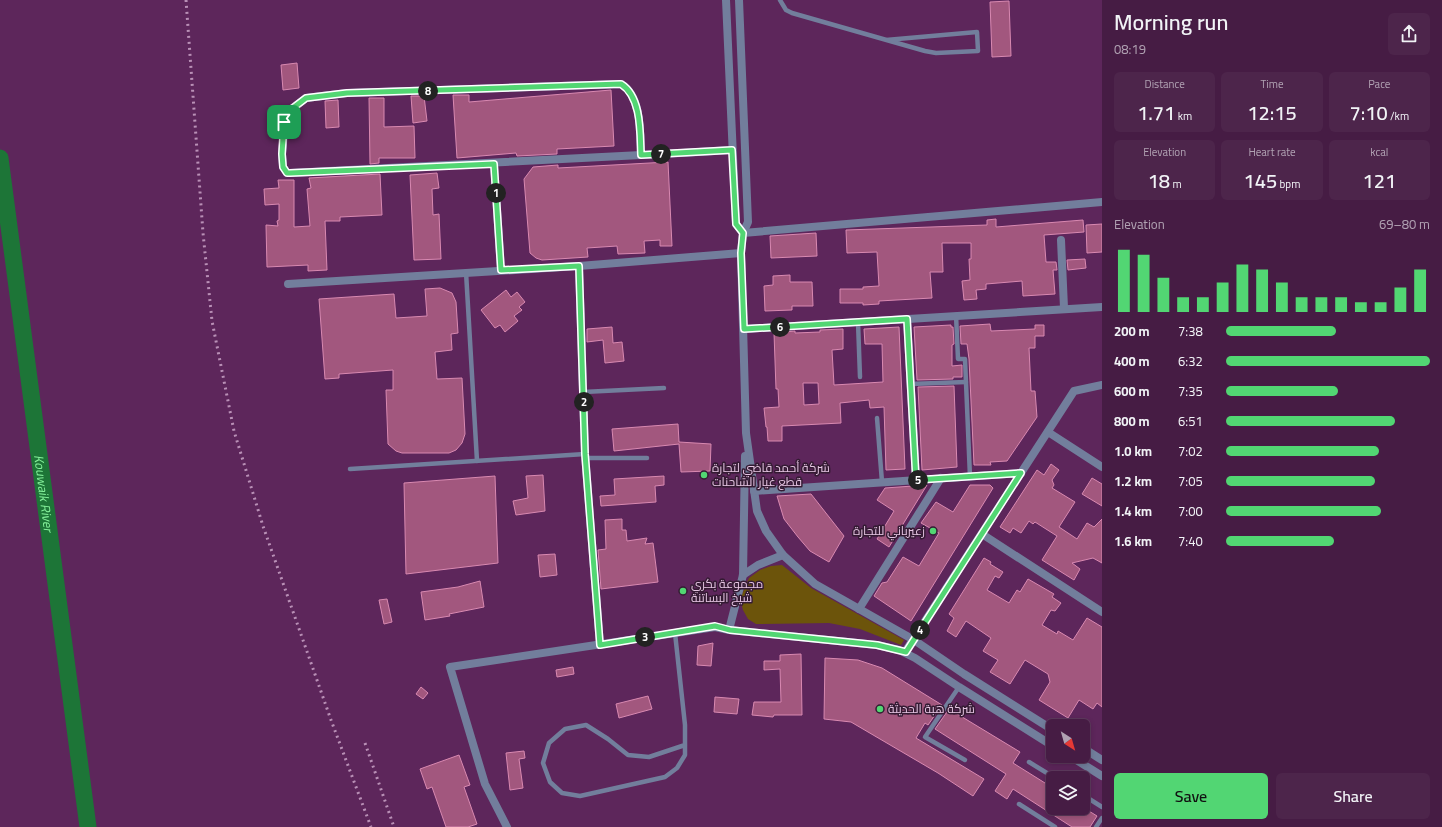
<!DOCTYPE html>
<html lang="en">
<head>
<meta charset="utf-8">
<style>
	body { margin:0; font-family:Georgia,Cairo,serif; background:#4d254b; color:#f1f3f6; height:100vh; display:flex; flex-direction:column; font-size:15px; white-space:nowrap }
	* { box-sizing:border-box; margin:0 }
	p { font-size:13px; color:#b0a1b2 }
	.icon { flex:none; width:22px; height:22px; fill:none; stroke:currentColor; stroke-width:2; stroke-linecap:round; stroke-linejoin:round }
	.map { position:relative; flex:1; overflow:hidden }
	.drawer { display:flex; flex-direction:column; background:#461c44; width:340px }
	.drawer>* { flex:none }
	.needle { width:26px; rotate:143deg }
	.fabs { position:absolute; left:1046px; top:719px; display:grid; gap:8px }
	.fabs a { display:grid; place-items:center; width:44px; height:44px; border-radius:6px; background:#461c44; box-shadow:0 2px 6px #0003,0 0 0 1px #5e3a5d; font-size:20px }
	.pin { position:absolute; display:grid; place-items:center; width:34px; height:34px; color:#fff; margin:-17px; border-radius:8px; box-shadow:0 2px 6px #0006 }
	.km { position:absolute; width:20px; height:20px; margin:-10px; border-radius:50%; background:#222; color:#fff; font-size:11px; line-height:20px; text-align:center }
	.round { display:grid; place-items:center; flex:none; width:42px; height:42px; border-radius:6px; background:#4d254b }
	.headline { display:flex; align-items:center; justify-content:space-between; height:68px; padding:0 12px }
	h1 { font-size:22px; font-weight:600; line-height:30px }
	.stats { display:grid; grid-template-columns:repeat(3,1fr); gap:6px; height:68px; padding:4px 12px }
	.stats div { display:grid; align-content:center; border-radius:6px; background:#4d254b; text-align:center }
	.stats b { font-size:20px; font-weight:600 }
	.stats small { font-size:11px; font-weight:400 }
	.stats p { font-size:11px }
	.chart { height:112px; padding:8px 12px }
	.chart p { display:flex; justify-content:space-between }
	.chart svg { width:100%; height:72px; margin-top:4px; stroke:#52d673; stroke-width:6 }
	.button { display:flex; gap:8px; margin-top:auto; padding:8px 12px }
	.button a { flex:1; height:46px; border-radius:6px; background:#52d673; color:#111; font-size:16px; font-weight:600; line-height:46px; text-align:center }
	.button a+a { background:#4d254b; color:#f1f3f6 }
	ul { padding:0 12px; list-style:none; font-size:13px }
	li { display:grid; grid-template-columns:64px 48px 1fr; align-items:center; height:30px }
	li i { height:10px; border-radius:5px; background:#52d673 }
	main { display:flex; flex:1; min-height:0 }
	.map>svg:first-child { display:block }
</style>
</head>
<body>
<main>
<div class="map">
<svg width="1102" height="827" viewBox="0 0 1102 827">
	<rect width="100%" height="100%" fill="#5d265b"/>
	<!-- green -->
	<polygon fill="#6c540b" points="782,565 811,588 904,640 901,645 860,629 829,623 756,624 748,619 743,610 740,599 749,578 760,570 771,566"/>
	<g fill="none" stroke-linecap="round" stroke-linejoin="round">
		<!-- river -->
		<path stroke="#1d7537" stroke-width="17" id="s1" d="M0,158l88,669"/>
	</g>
	<!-- building -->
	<g fill="#a2577e" stroke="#d989b1" fill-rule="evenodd">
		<polygon points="1009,1 1011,56 992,57 990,2"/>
		<polygon points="297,63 299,88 283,90 281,65"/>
		<polygon points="611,90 614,146 557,149 557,154 517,156 516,153 457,158 453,95 469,95 469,102"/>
		<polygon points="411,96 424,96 427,121 413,123"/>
		<polygon points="369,98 384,98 384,127 414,126 415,158 379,158 379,163 370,164"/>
		<polygon points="338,100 339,127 326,128 325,101"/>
		<polygon points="668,162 672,246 660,246 660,240 644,241 645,253 618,254 617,246 587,248 588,257 542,260 536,258 530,253 524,179 533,167 558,165 558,168"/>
		<polygon points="437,173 439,188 432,189 433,215 439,214 441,259 414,260 410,175"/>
		<polygon points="380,174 382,215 340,217 340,221 325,221 327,270 308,271 308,265 267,267 266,225 278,226 277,221 279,220 279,204 265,205 264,189 279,188 278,180 294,180 294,227 310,226 307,189 311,188 309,178"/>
		<polygon points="996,219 996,227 1083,220 1084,232 1044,235 1046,262 1056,262 1057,270 1053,270 1055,294 1023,296 1022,281 986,284 986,289 976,290 977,299 964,300 962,281 970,280 969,259 971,259 971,243 942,243 943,272 930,272 932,298 879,301 879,304 863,305 863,303 840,303 840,289 863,289 863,287 879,286 877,252 847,253 846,230 987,225 987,220"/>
		<polygon points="1102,224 1102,252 1087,253 1086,225"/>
		<polygon points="816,233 817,256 771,258 770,236"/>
		<polygon points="1085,259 1086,268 1068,270 1067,260"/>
		<polygon points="790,275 790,282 812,282 813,306 792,306 792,310 765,311 764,286 773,285 773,276"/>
		<polygon points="440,288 452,293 456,302 458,333 451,334 452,350 435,352 437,379 462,378 465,434 462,443 456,450 449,453 402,453 396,451 388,444 386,390 393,390 393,370 339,374 339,378 325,379 319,299 394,294 396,318 427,316 425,289"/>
		<polygon points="506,290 511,297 517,292 525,302 519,307 522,310 514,316 518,321 505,332 500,325 495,328 481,310"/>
		<polygon points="990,324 991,331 1035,329 1035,325 1044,325 1044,336 1035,336 1035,348 1029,348 1031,391 1035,391 1037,417 1007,461 990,462 991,465 974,465 969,359 967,344 961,344 960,326"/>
		<polygon points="951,325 951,327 953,327 954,344 952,345 952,366 962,365 962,377 953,377 953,379 917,380 914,327"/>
		<polygon points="612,327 613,343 622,342 624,361 605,363 603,340 587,342 587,329"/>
		<path d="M899,327l6,142 -19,1 -2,-63 -14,1 -1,-8 -29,3 1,20 -59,3v15h-14l-1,-14h-1l-2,-19 15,-1 -1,-18h-2l-2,-56 21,-2v2l25,-1v-2l23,-1v20l-11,1 2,35 49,-3 -1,-38h-17l-1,-15zM803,383h15l1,21 -15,1z"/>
		<polygon points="954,386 957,467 922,470 918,387"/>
		<polygon points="678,424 679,442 711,444 710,471 681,472 679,444 614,451 612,429"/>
		<polygon points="1051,464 1059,470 1052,480 1054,485 1052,488 1075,502 1059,527 1077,539 1087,523 1094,527 1102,519 1102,563 1093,558 1072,563 1080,569 1074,580 1042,560 1057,536 1035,522 1033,524 1029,521 1021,533 1013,528 1010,533 1000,527 1037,470 1044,475"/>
		<polygon points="543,475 545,511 516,515 513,501 528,498 526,476"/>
		<polygon points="495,476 498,563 406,574 404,483"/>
		<polygon points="664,476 664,485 655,486 656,502 601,506 600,496 615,495 614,479"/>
		<polygon points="1092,478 1102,484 1102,506 1082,494"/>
		<polygon points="927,485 889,547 877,539 894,511 877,500 885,488"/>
		<polygon points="970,485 990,485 993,488 911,621 874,596 882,583 887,582 903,557 919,566 939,533 921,523 936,502 953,512"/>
		<polygon points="811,494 844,536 829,562 810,551 798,537 784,519 777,496"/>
		<polygon points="622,519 622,530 626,530 627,541 647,538 645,544 653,543 658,582 601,589 598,550 606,549 605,520"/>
		<polygon points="555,554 557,575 540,577 538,555"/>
		<polygon points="984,558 991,562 990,564 1003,572 999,578 995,576 987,590 1009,603 1017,590 1020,592 1028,579 1054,594 1052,597 1061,603 1055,611 1051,610 1042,625 1057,634 1058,631 1073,640 1087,618 1102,627 1102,707 1097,703 1093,709 1079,700 1068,718 1039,700 1050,682 1048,674 1025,660 1010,684 990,672 998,660 983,651 991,638 966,621 956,637 947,631 954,618 949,614"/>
		<polygon points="480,581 484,607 449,614 450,616 425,620 421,592 458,587"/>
		<polygon points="387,599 392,622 384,624 379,600"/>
		<polygon points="713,643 711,666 697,665 698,646"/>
		<polygon points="801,654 802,715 774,715 773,717 752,715 754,702 781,702 780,669 764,670 764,661 780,661 780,655"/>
		<polygon points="825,658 858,660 882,668 942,705 928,725 925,723 916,738 984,779 973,796 938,773 851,722 824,719"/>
		<polygon points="573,667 574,674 557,677 556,670"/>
		<polygon points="421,687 428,693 423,699 416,694"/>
		<polygon points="648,696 652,709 619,718 616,704"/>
		<polygon points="715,697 739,699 737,714 714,712"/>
		<polygon points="949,709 1020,752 1013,763 1053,788 1053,808 1084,808 1097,816 1090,827 1072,827 1013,789 1007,799 995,791 1006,774 935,729"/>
		<polygon points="524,751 525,758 519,759 523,788 510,790 506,753"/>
		<polygon points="459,755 470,785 464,787 477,824 468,827 446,827 432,787 427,789 420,769"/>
	</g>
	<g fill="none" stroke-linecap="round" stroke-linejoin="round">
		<!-- lane -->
		<g stroke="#727e9c" stroke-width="4.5">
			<polyline points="780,0 786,10 792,13 925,51 936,53 978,51 977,32 886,40"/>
			<polyline points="466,272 477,461"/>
			<polyline points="956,315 958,359 965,359 970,477"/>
			<polyline points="858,322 860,377"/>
			<polyline points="910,384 966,382"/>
			<polyline points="583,392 664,388"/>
			<polyline points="877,418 882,482"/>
			<polyline points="586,458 647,458"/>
			<polyline points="350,469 585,454"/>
			<polyline points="675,633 685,725 685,755 677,768 665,777 580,796 562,793 550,782 543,763 549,743 565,729 586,725 608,739 628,755 649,757 685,745"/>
			<polyline points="959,687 925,737 965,760"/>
			<polyline points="1029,762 1055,778"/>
			<polyline points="1083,795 1102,807"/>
			<polyline points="1019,804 1055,827"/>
			<polyline points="1096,827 1102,818"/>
		</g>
		<!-- street -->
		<g stroke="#727e9c" stroke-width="8">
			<polyline points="726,0 736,224 743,233 741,253 746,433 757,511 766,531 783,555 815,584 914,640 964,674 1053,730"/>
			<polyline points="739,0 748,222 743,233"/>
			<path d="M641,155c-1,-21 1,-59 -20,-71l-274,9 -41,5 -17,13 -4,11 -3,32 1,13 4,6h3c148,-7 295,-14 442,-23"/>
			<polyline points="494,164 501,270"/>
			<polyline points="743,233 1102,202"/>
			<polyline points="1061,240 1064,308"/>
			<polyline points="579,266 585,454 600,645"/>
			<polyline points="288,284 579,266 741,253"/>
			<polyline points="907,319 916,480"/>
			<polyline points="744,329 1102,307"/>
			<polyline points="1048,432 1102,467"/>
			<polyline points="754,491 1021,473"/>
			<polyline points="982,534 1102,612"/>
			<polyline points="743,575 758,565 783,555"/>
			<polyline points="859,609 941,478"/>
			<polyline points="729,630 743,575 745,456"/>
			<polyline points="905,652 1074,391 1102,385"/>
			<polyline points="1083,748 1102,760"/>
			<polyline points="1070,756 1102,776"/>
			<polyline points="507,827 485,784 450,667 715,627 729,630 877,645 899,650 915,658 959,687 1053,746"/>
		</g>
		<!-- rail -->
		<g stroke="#b990b6" stroke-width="3" stroke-dasharray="2 4" stroke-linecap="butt">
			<polyline points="186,0 203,233 212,321 234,431 263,526 331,720 371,827"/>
			<polyline points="365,743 394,827"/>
		</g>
	</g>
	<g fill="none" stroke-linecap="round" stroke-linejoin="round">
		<defs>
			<path id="route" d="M621,84c21,13 19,50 20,71l91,-5 4,74 7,9 -2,20 3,76 163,-10 9,161 105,-7 -115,179 -29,-7 -147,-15 -15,-4 -115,19 -15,-191 -6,-188 -78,4 -7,-106 -204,9h-3l-4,-6 -1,-13 2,-32 5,-11 17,-13 41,-5z"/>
		</defs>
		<!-- route casing -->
		<use href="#route" stroke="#fff" stroke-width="8"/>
		<!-- route -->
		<use href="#route" stroke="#52d673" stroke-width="5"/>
	</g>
	<!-- markers -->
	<g fill="#52d673" stroke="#341b33" stroke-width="1.5">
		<circle cx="704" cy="475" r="4"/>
		<circle cx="933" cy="531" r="4"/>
		<circle cx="683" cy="591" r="4"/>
		<circle cx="880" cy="709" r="4"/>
	</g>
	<g text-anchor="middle" stroke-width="3" stroke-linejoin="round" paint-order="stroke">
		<!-- poi labels -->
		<g font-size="12" fill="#e6c5e3" stroke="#341b33" text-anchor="start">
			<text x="712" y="472">شركة أحمد قاضي لتجارة<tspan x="712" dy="14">قطع غيار الشاحنات</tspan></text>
			<text x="925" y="535" text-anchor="end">زعيرباني للتجارة</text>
			<text x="691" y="588">مجموعة بكري<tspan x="691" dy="14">شيخ البساتنة</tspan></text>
			<text x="888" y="713">شركة هبة الحديثة</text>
		</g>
		<!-- water labels -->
		<g font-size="13" font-style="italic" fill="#85f19b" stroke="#341b33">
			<text dy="5" stroke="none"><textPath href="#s1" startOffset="338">Kouwaik River</textPath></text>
		</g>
	</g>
</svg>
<div class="fabs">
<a><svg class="needle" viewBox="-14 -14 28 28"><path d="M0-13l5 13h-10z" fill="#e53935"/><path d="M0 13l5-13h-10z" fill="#b0a1b2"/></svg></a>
<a><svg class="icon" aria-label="layers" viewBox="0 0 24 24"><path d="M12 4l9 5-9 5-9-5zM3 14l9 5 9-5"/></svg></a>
</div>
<div class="pin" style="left:284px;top:122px;background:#1e9e55"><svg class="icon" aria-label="arrive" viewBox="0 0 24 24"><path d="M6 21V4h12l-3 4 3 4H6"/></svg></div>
<b class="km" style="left:496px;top:193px">1</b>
<b class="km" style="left:584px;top:402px">2</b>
<b class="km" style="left:645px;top:637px">3</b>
<b class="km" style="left:920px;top:630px">4</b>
<b class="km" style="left:918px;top:480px">5</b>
<b class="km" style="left:780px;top:327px">6</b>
<b class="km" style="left:661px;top:154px">7</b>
<b class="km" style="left:428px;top:91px">8</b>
</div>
<section class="drawer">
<div class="headline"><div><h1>Morning run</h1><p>08:19</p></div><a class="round"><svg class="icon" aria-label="share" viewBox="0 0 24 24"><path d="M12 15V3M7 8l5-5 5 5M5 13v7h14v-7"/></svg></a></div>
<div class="stats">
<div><p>Distance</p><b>1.71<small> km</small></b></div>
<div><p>Time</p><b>12:15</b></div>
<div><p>Pace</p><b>7:10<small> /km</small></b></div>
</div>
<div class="stats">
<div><p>Elevation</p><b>18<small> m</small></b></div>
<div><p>Heart rate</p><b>145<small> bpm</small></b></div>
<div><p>kcal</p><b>121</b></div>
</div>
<div class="chart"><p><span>Elevation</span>69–80 m</p>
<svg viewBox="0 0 160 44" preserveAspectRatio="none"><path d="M5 44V6M15 44V9M25 44V23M35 44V35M45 44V35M55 44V26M65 44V15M75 44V18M85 44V26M95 44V35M105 44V35M115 44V35M125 44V38M135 44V38M145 44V29M155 44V18"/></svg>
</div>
<ul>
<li><b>200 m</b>7:38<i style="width:54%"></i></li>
<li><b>400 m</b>6:32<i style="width:100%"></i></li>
<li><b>600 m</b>7:35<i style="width:55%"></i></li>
<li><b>800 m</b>6:51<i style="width:83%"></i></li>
<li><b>1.0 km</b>7:02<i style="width:75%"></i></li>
<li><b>1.2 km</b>7:05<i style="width:73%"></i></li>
<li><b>1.4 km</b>7:00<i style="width:76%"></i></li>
<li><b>1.6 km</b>7:40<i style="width:53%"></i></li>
</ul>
<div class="button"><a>Save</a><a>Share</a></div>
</section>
</main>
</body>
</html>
